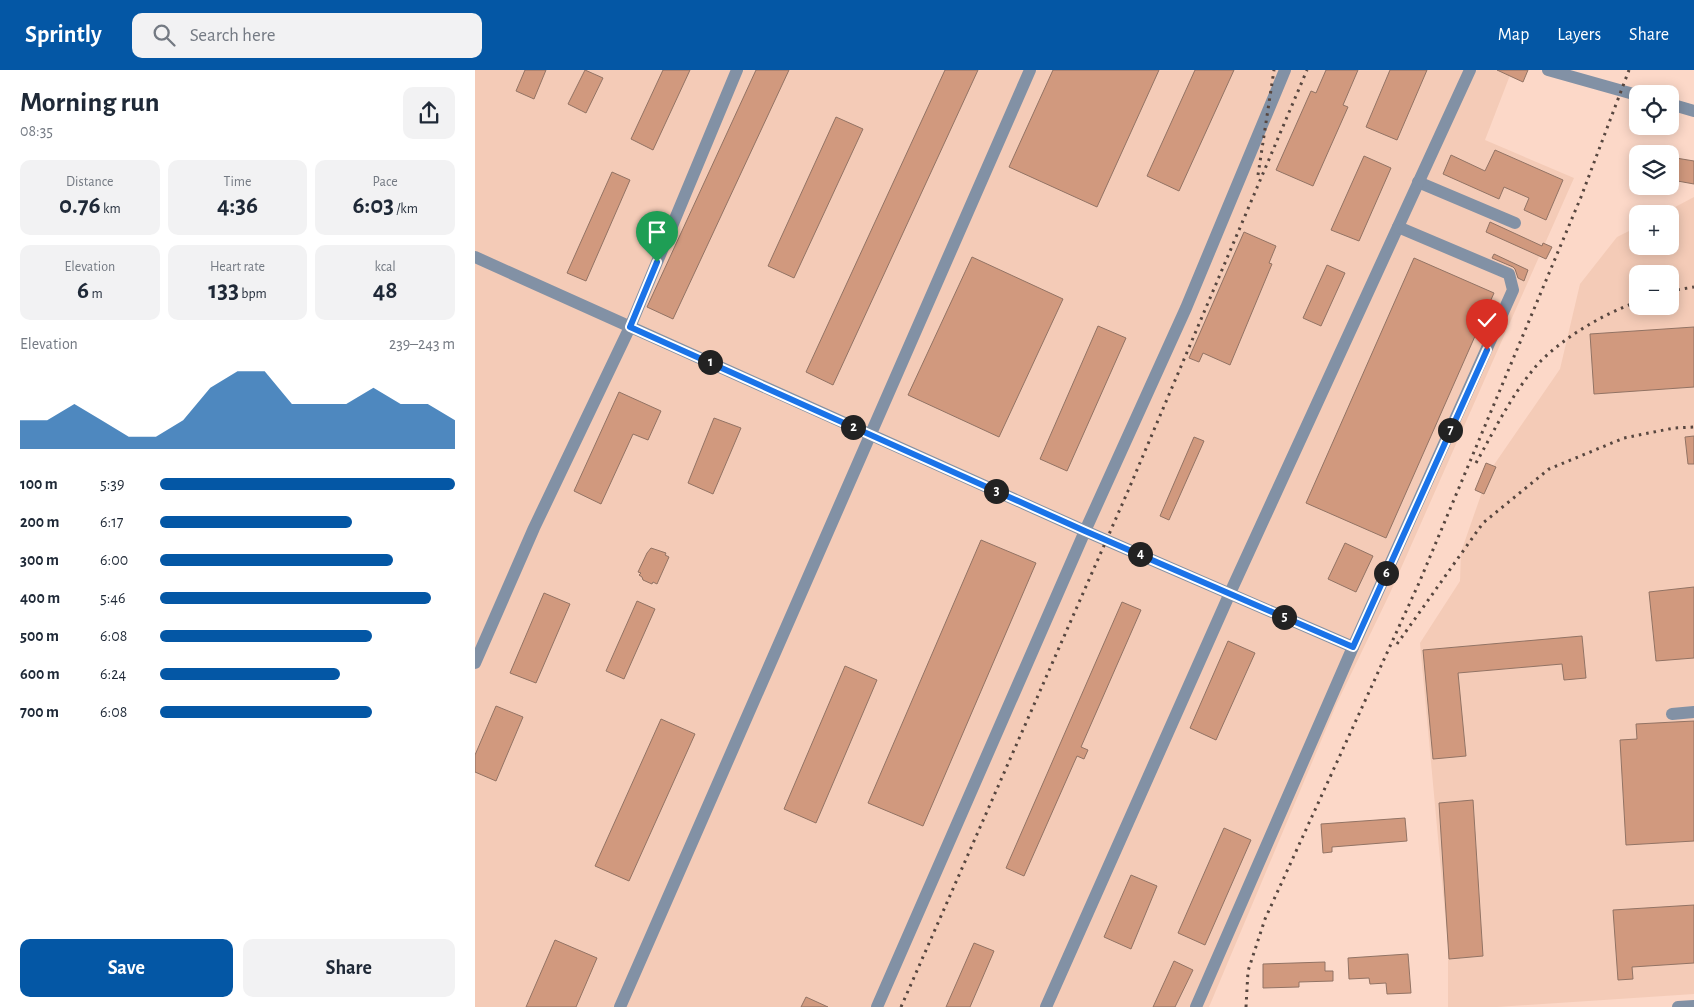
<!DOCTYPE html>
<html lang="en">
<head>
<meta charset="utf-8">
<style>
	body { margin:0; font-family:"Alegreya Sans",sans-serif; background:#f2f2f3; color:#1f2937; height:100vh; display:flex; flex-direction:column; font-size:19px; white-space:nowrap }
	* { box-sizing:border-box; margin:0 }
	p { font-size:16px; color:#747a83 }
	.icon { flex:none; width:28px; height:28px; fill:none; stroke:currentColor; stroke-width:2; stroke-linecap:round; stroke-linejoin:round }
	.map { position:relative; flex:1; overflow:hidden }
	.sheet { display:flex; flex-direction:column; background:#fff; width:475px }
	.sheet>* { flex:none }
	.controls { position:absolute; left:1154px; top:15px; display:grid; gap:10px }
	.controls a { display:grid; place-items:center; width:50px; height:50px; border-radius:10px; background:#fff; box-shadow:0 2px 12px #0003; font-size:25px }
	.pin { position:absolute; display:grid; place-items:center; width:42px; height:42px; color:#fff; margin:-51px -21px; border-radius:50% 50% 50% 0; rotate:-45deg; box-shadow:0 0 5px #0007 }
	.pin .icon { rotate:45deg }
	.km { position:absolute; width:25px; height:25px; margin:-12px; border-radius:50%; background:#222; color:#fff; font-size:14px; line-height:25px; text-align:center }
	.round { display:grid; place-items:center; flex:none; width:52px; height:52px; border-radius:10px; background:#f2f2f3 }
	.headline { display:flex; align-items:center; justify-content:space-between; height:85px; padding:0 20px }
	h1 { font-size:28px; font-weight:700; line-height:38px }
	.figures { display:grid; grid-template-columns:repeat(3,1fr); gap:8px; height:85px; padding:5px 20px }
	.figures div { display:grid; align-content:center; border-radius:10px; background:#f2f2f3; text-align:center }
	.figures b { font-size:25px; font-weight:700 }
	.figures small { font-size:14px; font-weight:400 }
	.figures p { font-size:14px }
	.chart { height:140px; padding:10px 20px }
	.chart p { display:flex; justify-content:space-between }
	.chart svg { width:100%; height:90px; margin-top:5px; fill:#0457a5; opacity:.7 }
	.cta { display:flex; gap:10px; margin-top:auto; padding:10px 20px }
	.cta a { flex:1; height:58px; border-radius:10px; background:#0457a5; color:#fff; font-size:20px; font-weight:700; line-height:58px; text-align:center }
	.cta a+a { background:#f2f2f3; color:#1f2937 }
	ul { padding:0 20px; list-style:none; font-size:16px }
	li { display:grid; grid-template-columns:80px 60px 1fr; align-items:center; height:38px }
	li i { height:12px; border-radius:6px; background:#0457a5 }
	header { display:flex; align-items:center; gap:30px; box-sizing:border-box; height:70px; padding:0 25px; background:#0457a5; color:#fff }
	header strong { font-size:24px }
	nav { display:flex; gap:28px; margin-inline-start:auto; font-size:18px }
	.search { width:350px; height:45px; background:#f2f2f3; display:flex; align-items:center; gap:12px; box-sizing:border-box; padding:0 18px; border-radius:10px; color:#747a83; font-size:19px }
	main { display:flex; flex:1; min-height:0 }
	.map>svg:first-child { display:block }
</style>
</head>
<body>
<header>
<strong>Sprintly</strong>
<div class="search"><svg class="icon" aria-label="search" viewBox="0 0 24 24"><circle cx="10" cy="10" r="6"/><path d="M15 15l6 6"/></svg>Search here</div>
<nav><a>Map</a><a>Layers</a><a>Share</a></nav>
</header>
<main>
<section class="sheet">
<div class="headline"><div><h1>Morning run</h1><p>08:35</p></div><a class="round"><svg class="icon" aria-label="share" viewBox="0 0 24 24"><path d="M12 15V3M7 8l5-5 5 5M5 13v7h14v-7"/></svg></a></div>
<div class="figures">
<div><p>Distance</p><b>0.76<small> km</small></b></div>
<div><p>Time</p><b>4:36</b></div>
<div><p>Pace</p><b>6:03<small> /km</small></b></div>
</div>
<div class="figures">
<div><p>Elevation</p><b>6<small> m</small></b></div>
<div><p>Heart rate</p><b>133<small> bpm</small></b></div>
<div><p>kcal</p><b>48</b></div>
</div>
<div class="chart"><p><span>Elevation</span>239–243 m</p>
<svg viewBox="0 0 160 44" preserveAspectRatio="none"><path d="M0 44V30L10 30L20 22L30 30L40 38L50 38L60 30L70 14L80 6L90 6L100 22L110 22L120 22L130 14L140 22L150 22L160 30V44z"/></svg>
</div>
<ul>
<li><b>100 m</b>5:39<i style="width:100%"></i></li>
<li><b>200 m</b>6:17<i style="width:65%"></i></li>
<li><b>300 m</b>6:00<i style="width:79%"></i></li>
<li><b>400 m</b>5:46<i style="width:92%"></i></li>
<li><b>500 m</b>6:08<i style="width:72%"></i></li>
<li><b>600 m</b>6:24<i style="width:61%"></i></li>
<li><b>700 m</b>6:08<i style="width:72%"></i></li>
</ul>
<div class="cta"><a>Save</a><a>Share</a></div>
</section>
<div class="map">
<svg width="1219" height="937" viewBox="0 0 1219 937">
	<rect width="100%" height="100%" fill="#fcd8c8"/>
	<!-- built -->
	<g fill="#f4cbb7" fill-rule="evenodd">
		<polygon points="0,0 1037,0 1010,70 1099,108 915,523 862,633 734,937 0,937"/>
		<path d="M1219,127v797l-197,13h-49v-61l-28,-303 40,-62 1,-29 28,-80 71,-103 20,-85 37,-47 20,-10v19h33v-32h-8zM1162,204h33v32h-33z"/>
	</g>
	<!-- building -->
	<g fill="#d1997e" stroke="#927364">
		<polygon points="50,0 71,0 59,29 41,21"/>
		<polygon points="110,0 128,8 111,43 93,34"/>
		<polygon points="188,0 215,0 178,80 156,69"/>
		<polygon points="281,0 314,0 198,249 172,237"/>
		<polygon points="470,0 503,0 358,315 331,302"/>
		<polygon points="578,0 684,0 622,137 534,97"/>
		<polygon points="720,0 759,0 704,121 672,106"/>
		<polygon points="851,0 883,0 868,35 873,37 838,116 801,100 836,21 841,23"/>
		<polygon points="915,0 952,0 922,70 891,57"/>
		<polygon points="1022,0 1053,0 1048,12"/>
		<polygon points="361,47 388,59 319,208 293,196"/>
		<polygon points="1020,80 1088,110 1071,150 1049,140 1054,128 1029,117 1024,129 968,104 976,85 1010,101"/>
		<polygon points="889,86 916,98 884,171 856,160"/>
		<polygon points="1201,88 1219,91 1219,114 1197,110"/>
		<polygon points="137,102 155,110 111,211 92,203"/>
		<polygon points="1015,152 1067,176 1068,173 1077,177 1071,189 1011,162"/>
		<polygon points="769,162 801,176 794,193 797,194 755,295 728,283 724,292 714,288"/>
		<polygon points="1019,184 1053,200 1049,211 1043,208 1040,199 1038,197 1017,188"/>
		<polygon points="497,187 588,229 524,367 433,325"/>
		<polygon points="939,188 1019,223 911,468 831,433"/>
		<polygon points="852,195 870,203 846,256 828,248"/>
		<polygon points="623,256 651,268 592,401 565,389"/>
		<polygon points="1219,257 1219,317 1119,324 1115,264"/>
		<polygon points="144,322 186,341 173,370 158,364 126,434 99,421"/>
		<polygon points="239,348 266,358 238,424 213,413"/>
		<polygon points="1219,366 1219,394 1213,394 1210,367"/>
		<polygon points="719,367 729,371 694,450 685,446"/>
		<polygon points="1011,393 1021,397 1009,424 1000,420"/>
		<polygon points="506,470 561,493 448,756 393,733"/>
		<polygon points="870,473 898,486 881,522 853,509"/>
		<polygon points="176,478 191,483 190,485 194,487 182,514 178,512 177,514 168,510 167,507 164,505 166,503 163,502 172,483"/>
		<polygon points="1219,517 1219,588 1181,591 1174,522"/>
		<polygon points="69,523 95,534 61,613 35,603"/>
		<polygon points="162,531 180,539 149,609 131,601"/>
		<polygon points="647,532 666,540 606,677 613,680 609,689 602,686 549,806 531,798"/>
		<polygon points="1107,566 1111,608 1089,610 1087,594 983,603 991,686 958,689 948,580"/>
		<polygon points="753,571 780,583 741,670 715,658"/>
		<polygon points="370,596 402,610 341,753 309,739"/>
		<polygon points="21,636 48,647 21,711 0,702 0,685"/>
		<polygon points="186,649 220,664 154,811 120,796"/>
		<polygon points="1219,651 1219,771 1151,775 1145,670 1162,669 1161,654"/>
		<polygon points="998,730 1008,886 974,889 964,733"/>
		<polygon points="930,748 932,771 857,777 857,782 848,783 846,754"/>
		<polygon points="749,758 776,770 730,875 703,863"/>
		<polygon points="656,805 682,816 656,879 629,867"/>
		<polygon points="1219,835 1219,893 1157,897 1158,909 1143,910 1138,840"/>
		<polygon points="80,870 122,888 101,937 51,937"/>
		<polygon points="499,873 519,881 495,937 471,937"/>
		<polygon points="933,884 936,923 912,924 911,913 895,914 894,908 874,909 873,888"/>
		<polygon points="699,891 718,900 700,937 678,937"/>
		<polygon points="850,892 850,901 858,901 858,911 824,912 824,917 788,918 788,894"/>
		<polygon points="331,927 353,937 326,937"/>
	</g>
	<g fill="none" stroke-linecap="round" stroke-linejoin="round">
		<!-- minor -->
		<g stroke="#8291a5" stroke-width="12">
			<polyline points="1073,0 1162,25"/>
			<polyline points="1195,34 1219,41"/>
			<polyline points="943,112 1040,153"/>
			<polyline points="0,187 610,461 878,577"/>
			<polyline points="0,593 59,458 155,257 262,0"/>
			<polyline points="1197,644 1219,642"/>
			<polyline points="145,937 555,0"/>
			<polyline points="402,937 610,461 711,238 810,0"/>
			<polyline points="571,937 755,523 995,0"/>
			<polyline points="721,937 878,577 1038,220 1034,204 923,157"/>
			<polyline points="1203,937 1219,936"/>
		</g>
		<!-- rail -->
		<g stroke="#57463f" stroke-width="3" stroke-dasharray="2.5 5" stroke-linecap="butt">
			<polyline points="783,105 799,0"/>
			<polyline points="1195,221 1219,217"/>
			<path d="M1001,393c19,-34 36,-69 61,-98 25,-27 66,-51 100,-63"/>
			<polyline points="922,574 1008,453 1074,399 1149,368 1199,358 1219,357"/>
			<polyline points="426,937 653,421 832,0"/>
			<polyline points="771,937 773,901 790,849 944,513 1106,127 1154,0"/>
		</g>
	</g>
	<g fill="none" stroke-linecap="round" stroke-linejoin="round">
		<defs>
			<polyline id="route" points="182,192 155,257 610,461 878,577 1012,280"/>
		</defs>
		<!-- route casing -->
		<use href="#route" stroke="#fff" stroke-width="10"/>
		<!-- route -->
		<use href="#route" stroke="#1a73e8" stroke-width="6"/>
	</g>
</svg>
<div class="controls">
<a><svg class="icon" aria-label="locate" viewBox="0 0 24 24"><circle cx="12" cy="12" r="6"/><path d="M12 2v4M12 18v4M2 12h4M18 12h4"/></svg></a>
<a><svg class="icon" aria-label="layers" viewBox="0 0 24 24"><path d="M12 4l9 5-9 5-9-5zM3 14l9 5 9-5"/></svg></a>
<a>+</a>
<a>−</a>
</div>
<div class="pin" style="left:182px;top:192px;background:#1e9e55"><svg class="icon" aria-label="arrive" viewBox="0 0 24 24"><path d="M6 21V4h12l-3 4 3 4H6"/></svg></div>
<div class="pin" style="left:1012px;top:280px;background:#d93025"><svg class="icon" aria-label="check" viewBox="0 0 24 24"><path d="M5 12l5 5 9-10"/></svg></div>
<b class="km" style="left:235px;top:292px">1</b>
<b class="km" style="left:378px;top:357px">2</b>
<b class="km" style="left:521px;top:421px">3</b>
<b class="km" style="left:665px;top:484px">4</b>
<b class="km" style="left:809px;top:547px">5</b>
<b class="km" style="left:911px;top:503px">6</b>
<b class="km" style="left:975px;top:360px">7</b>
</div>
</main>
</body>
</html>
